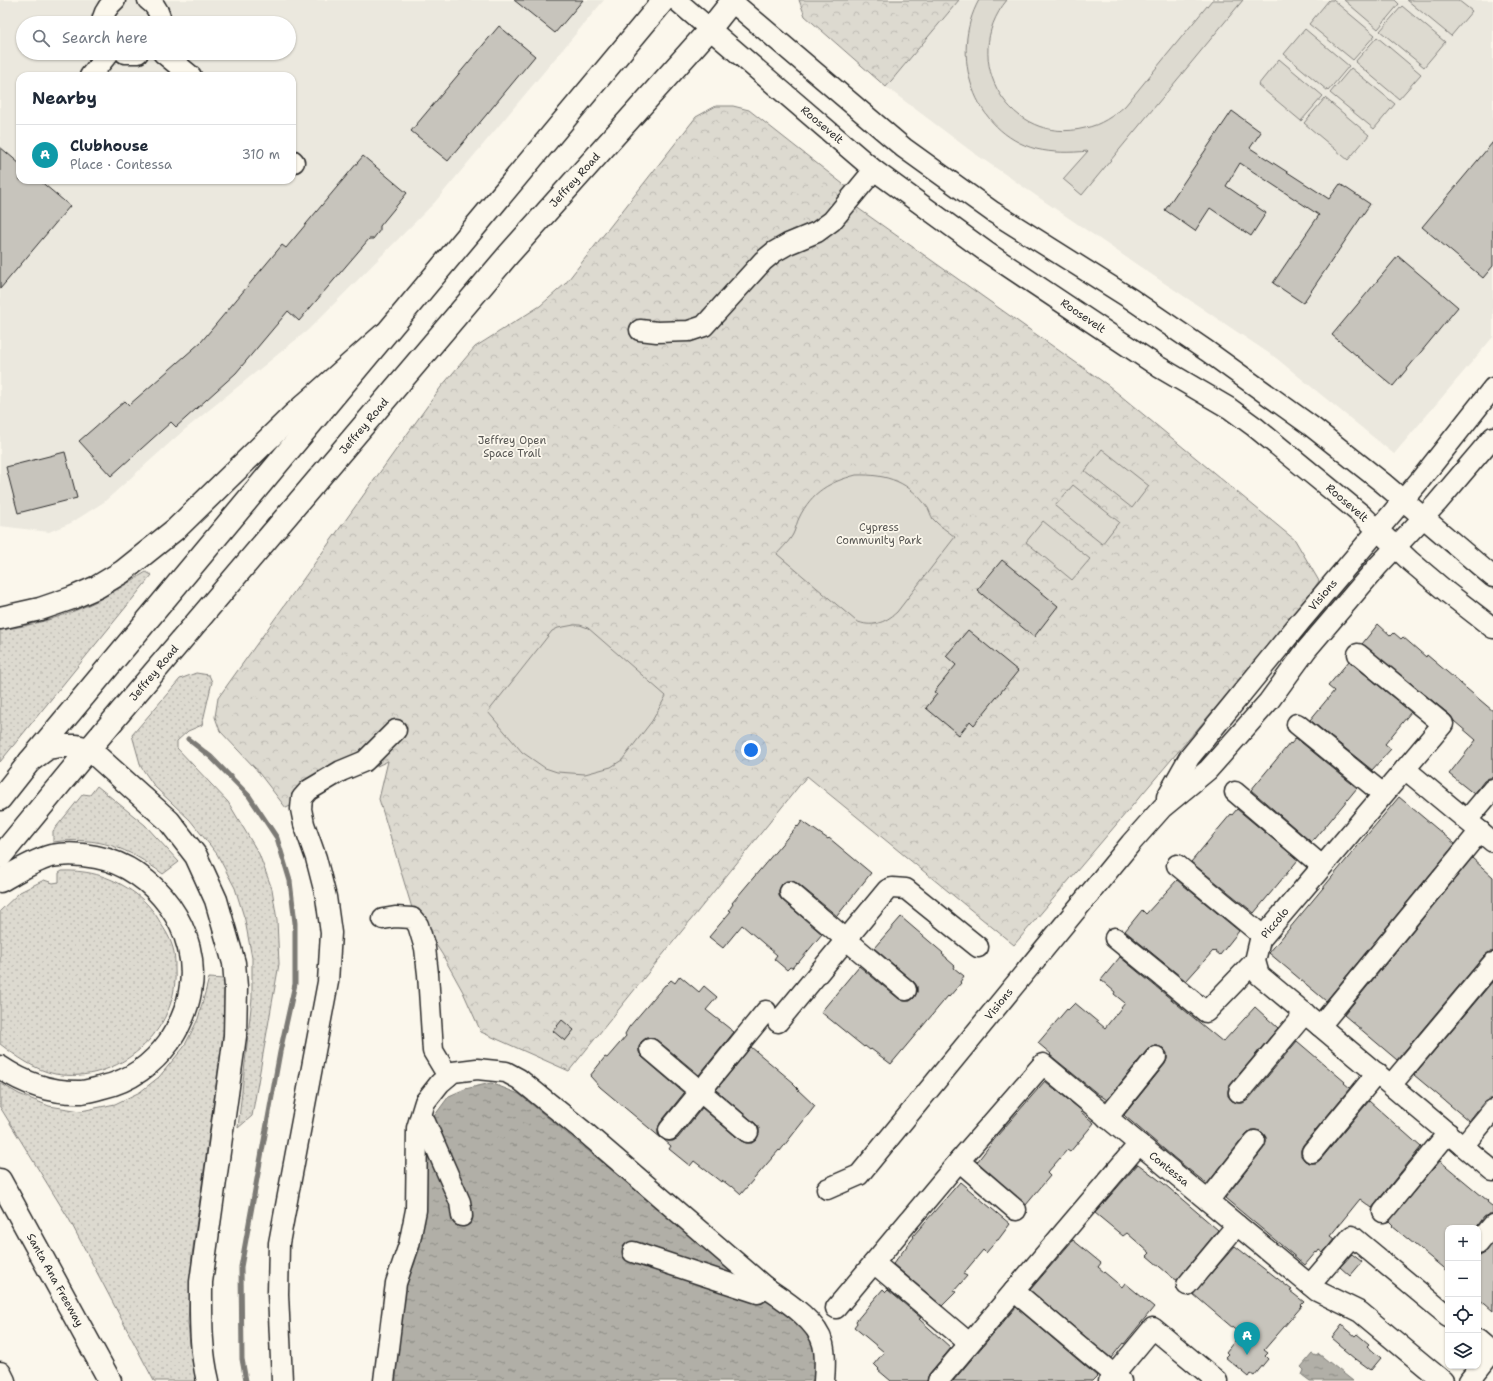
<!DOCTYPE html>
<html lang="en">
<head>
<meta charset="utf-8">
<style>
  body { margin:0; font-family:"Shantell Sans",sans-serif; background:#f2f2f3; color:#1f2937 }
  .controls { position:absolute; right:12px; bottom:12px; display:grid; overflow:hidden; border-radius:8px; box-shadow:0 1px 3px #0004 }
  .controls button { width:36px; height:36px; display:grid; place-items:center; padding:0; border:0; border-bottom:1px solid #e0e1e3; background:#fff; color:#1f2937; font:20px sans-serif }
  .you { position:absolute; left:751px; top:750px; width:14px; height:14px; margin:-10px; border:3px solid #fff; border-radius:50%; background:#1a73e8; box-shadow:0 0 0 6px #1a73e833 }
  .badge { display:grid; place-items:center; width:26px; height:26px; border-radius:50%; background:#1f6fb2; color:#fff; font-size:13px; font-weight:700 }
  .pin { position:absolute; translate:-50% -33px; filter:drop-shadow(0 1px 2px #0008) }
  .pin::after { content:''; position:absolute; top:21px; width:14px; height:12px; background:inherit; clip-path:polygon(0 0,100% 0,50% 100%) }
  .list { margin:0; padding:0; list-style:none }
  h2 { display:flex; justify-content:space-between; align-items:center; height:52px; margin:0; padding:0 16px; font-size:17px }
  h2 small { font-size:13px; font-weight:400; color:#747a83 }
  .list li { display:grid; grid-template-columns:26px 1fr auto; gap:12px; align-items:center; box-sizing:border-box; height:60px; padding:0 16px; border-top:1px solid #e0e1e3 }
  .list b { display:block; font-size:15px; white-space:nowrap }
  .list p { margin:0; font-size:13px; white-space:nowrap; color:#747a83 }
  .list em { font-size:13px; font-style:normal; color:#747a83 }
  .icon { flex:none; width:22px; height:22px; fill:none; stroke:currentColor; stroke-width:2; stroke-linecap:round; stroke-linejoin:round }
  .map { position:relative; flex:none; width:1493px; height:1381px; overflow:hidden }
  .search { position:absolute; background:#fff; box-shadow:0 1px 3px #0004; left:16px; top:16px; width:280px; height:44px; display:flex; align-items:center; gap:10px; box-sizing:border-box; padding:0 14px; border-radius:22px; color:#747a83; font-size:15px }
  .panel { position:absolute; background:#fff; box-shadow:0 1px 3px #0004; left:16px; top:72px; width:280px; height:112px; border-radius:12px }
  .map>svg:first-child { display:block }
  .built { fill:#ebe8de; fill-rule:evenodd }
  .grass { fill:url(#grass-dots); stroke:#84827e }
  .park { fill:url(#park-crowns); stroke:#84827e }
  .pitch { fill:#dddad0; stroke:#84827e }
  .water { fill:url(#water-ripples); stroke:#7b7a75 }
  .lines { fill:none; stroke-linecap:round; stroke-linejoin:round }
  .stream { stroke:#7b7a75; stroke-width:5 }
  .building { fill:#c7c4bc; stroke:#2b2b2b }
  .minor-casing { stroke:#2b2b2b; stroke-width:23 }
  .major-casing { stroke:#2b2b2b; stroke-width:25 }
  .highway-casing { stroke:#2b2b2b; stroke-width:25 }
  .minor { stroke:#fbf7ec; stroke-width:20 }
  .major { stroke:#fbf7ec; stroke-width:22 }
  .highway { stroke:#fbf7ec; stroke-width:22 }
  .labels { text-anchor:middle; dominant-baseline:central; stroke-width:3.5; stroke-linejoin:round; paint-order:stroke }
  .street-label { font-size:11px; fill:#2b2b2b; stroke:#fbf7ec }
  .park-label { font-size:11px; fill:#585754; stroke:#fbf7ec }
</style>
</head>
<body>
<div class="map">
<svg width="1493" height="1381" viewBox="0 0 1493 1381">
  <defs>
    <pattern id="grass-dots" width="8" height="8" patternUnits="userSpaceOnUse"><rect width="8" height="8" fill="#dddad0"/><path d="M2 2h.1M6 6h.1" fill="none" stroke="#bebbb3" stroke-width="1.8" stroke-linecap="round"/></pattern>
    <pattern id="park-crowns" width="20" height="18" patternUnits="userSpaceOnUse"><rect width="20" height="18" fill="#dddad0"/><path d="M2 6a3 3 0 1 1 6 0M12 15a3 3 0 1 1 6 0" fill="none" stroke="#bebbb3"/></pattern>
    <pattern id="water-ripples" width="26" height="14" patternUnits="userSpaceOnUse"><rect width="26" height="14" fill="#b1afa7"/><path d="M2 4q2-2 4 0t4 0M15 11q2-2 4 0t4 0" fill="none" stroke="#908f88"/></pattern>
  </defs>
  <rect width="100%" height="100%" fill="#fbf7ec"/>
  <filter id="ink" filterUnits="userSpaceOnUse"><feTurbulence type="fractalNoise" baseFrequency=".025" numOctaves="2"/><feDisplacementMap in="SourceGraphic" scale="8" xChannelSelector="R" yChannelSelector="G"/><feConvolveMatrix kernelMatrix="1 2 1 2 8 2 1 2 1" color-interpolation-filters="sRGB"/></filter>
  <g filter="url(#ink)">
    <g class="built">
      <path d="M0,0H604L435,202L308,330L183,431L104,502L71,523L49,532L0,526ZM23,23H289V53H23ZM20,76H292V180H20Z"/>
      <path d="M959,0H1493V337L1394,454L1276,358L1136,264L971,151L886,87Z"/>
    </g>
    <g class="grass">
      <path d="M146,572L152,575L0,762V630C30,626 59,618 86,606C107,597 126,584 146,572Z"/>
      <path d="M196,673L209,675L212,682L202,725L188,731L177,741V748L228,802L259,854L272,889L277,920L279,964L252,1116L238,1128L252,998V958L245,920L235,888L217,854L190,820L155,787L141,767L132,735L180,679Z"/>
      <path d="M97,786L145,825L179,862L163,874C127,847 98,836 53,842V831L83,794L90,795Z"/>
      <path d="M62,871C90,870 113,877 136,894C146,902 155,912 161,924C165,930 170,938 172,945C175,953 175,961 175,969C179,1032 117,1085 55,1074C35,1070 16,1056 0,1044V911L20,892L44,880L53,883L59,882V873Z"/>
      <path d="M209,978L224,979V1028L192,1255L188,1323L191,1355L196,1381H154L69,1219L0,1107V1083L19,1094L49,1106L81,1111L115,1104L140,1092L159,1077L184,1047L198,1019Z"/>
    </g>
    <g class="park">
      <path d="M799,0H959L886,87L805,16Z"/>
      <path d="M716,106H733L749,110L848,188L852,204L1109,386L1295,540L1319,581L1301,607L1014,945L807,776L569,1071L481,1032L463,992L442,954L412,908L379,799L388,761L286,808L255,768L220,731L215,717L218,698L441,387L475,347L540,306L565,284L696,117Z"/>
    </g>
    <g class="pitch">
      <path d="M979,0H1007C958,59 1010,147 1085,128C1101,125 1113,116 1125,106L1212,0H1243L1082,195L1063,179L1088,151C1070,153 1053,153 1036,149C973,132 949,54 979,0Z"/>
      <path d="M1329,0H1333L1375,35L1353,60L1309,24Z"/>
      <path d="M1344,0H1395L1399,4L1378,29Z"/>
      <path d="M1407,0H1458L1472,11L1451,36Z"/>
      <path d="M1402,6L1445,42L1424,67L1380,31Z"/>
      <path d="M1305,29L1349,66L1328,91L1284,54Z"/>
      <path d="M1377,37L1421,74L1399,99L1355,62Z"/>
      <path d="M1279,59L1323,96L1301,121L1258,85Z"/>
      <path d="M1351,68L1395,104L1374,129L1330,93Z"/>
      <path d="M1325,98L1369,135L1348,160L1304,123Z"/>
      <path d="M1102,449L1149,486L1132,508L1085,471Z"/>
      <path d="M856,475C888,474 909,482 928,508C930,512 931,516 933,519C939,526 948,531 955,537L897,612C885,623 871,628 856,621L777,554C782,548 791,540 794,532C796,527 797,522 799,518C812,491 830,482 856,475Z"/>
      <path d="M1073,485L1119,522L1102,544L1055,506Z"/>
      <path d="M1043,521L1090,559L1072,580L1026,542Z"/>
      <path d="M574,625H580L588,628L666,696L652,721L622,760L611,767L585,774L557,772L545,768L522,752L488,712L552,631L558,628Z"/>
    </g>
    <g class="water">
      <path d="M491,1083L519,1094L802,1326L813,1343L816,1364L813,1381H396L398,1331L404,1287L415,1263L422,1209L426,1135L435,1115L449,1096L465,1089Z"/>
      <path d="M1312,1354L1316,1356L1319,1354L1353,1381H1310L1302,1375L1304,1370L1301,1367Z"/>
    </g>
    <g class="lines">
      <path class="stream" d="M188,739L211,757L249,796L277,838L290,881L295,923V984L280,1052L241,1267L242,1359L246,1381"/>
    </g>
    <g class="building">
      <path d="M514,0H583L555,33Z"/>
      <path d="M499,26L535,56L448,161L411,131Z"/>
      <path d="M1232,111L1261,132L1250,148L1329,199L1340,184L1370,204L1303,303L1273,283L1319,215L1240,163L1226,186L1266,213L1251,236L1210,208L1195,231L1165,210Z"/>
      <path d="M1493,142V266L1483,278L1422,227Z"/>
      <path d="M0,147L20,164V180H39L70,206L0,289Z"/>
      <path d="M363,156L407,193L380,226V230L373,239H369L299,321L288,311L236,373L176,427L171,422L111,476L79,441L125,401L129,405L201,342L282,245L286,248Z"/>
      <path d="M1398,256L1458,307L1393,386L1332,335Z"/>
      <path d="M65,452L77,498L18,513L6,467Z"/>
      <path d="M1002,560L1058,606L1034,637L977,590Z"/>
      <path d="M1378,624L1391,636L1394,633L1401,639L1403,637L1426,657L1427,655L1493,711V778H1489L1484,781L1474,794L1449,774L1476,740L1454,721L1450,715L1362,644Z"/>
      <path d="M968,630L1018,671L974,725L970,721L959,735L926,708L937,694L934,692L956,665L946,656Z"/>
      <path d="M1349,661L1411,712L1385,744L1391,749L1372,770L1310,720L1334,691L1328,686Z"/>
      <path d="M1296,738L1357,788L1315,839L1314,838L1311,842L1251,790L1290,743L1291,744Z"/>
      <path d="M1399,797L1455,844L1326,1001L1269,953L1352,853Z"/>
      <path d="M1237,809L1298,860L1254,913L1191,862L1215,833L1231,814L1232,815Z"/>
      <path d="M802,821L828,839L829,838L871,873L837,916L797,883L792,881H786L782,884L779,890V896L782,900L822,934L798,963L797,962L792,968L790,967L787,970L774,959L777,955L742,925L723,948L709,937L731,911L729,910L733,904L732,903L797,826L798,827Z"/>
      <path d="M1472,858L1493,877V952H1489L1484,956L1397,1060L1344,1015Z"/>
      <path d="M1177,880L1239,931L1220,955L1215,951L1214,952L1213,951L1186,981L1125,931L1142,910L1146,914Z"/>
      <path d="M901,917L943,953L942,954L947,958V959L955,966L954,968L964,976L960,982L961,983L949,997L948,996L891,1064L871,1049L870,1050L865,1046L864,1047L821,1012L859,966L899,999L904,1001H910L914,998L917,992V986L914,982L874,948Z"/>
      <path d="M1120,957L1223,1042L1255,1007L1278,1028L1230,1085L1228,1090V1096L1232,1101L1237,1103H1243L1248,1100L1297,1041L1345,1082L1344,1083L1350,1088L1303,1145L1301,1150V1156L1305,1161L1310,1163H1316L1321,1159L1369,1101L1421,1147L1372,1208L1360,1199L1330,1236L1334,1239L1323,1253L1319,1250L1317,1253L1316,1252L1305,1265L1225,1198L1264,1148L1266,1142V1137L1262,1132L1256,1130H1251L1246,1134L1207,1184L1178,1161L1126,1117L1124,1115L1165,1064L1167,1059V1053L1163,1048L1157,1046H1151L1147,1050L1107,1100L1100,1095H1099L1050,1055L1051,1054L1038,1043L1067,1009L1068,1010L1075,1003L1105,1028L1125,1003L1114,994L1115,992L1101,980Z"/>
      <path d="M680,976L699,992L704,986L717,997L706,1010L734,1032L699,1075L657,1040L652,1038H646L641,1042L639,1047V1052L642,1057L684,1093L660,1123L658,1129V1134L661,1138L600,1087L590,1076L605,1057L607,1058L626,1036L625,1034L629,1027L665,985H666L671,980L675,983Z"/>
      <path d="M1493,981V1099H1489L1484,1102L1469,1121L1414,1075Z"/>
      <path d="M562,1020L574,1030L565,1041L553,1031Z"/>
      <path d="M751,1047L794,1083L793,1084L798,1089H797L815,1106L780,1151L779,1150L741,1194L732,1186L731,1187L722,1180L721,1182L716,1178L694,1161L690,1166L669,1149L671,1146L663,1139L668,1141H673L678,1138L702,1108L741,1141L746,1143H752L756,1140L759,1134V1128L756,1124L716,1090Z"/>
      <path d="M1045,1081L1082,1111L1081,1112L1094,1123L1070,1152L1067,1150L1047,1173L1050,1176L1026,1205L977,1162L997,1136Z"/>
      <path d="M1440,1161L1488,1201L1487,1202L1493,1207V1214H1489L1484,1217L1476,1228H1448V1272L1392,1226L1393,1225L1389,1221Z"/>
      <path d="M1138,1164L1163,1183L1218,1230L1177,1280L1173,1278L1147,1256L1150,1253L1127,1233L1123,1236L1095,1213Z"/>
      <path d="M960,1182L1010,1224L998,1240H997L986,1253L983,1250L963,1274L967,1276L954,1291L956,1292L942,1306L893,1264L914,1237L913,1236Z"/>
      <path d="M1073,1240L1101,1263L1098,1267L1122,1287L1125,1283L1154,1307L1124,1344L1123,1343L1111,1358L1030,1290Z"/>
      <path d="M1493,1243V1311L1478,1298V1256L1487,1251Z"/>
      <path d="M1235,1246L1268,1272V1271L1292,1290L1290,1291L1304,1302L1301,1305L1302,1306L1264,1350L1268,1353L1265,1356L1268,1359L1254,1376L1251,1374L1249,1377L1225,1357L1228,1354L1226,1352L1240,1334L1193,1294Z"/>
      <path d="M1352,1254L1362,1262L1350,1276L1340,1267Z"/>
      <path d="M883,1289L886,1292L888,1290L921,1318L919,1319L951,1348L929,1374L927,1381H891L878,1370L879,1369L874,1364L884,1352L854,1327L857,1323L856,1321Z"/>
      <path d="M1016,1307L1097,1376L1092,1381H953Z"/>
      <path d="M1342,1325L1355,1336L1357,1334L1369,1344L1367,1346L1381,1358L1371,1370L1356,1359L1355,1360L1343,1350L1345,1349L1332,1338Z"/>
    </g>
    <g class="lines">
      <defs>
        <g id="minor">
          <path d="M148,0C156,5 160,14 161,23"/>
          <path d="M676,0L874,170L988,253L1159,367L1229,408L1255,427L1362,515L1410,561L1448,593L1493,628"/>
          <path d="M730,0L904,148L993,212L1131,299L1207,351L1311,426L1383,483L1493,577"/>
          <path d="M102,23C103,13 108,6 115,0"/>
          <path d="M125,53H138"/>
          <path d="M163,53L191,76"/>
          <path d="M90,76L109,53"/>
          <path d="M292,160L294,162"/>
          <path d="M640,330L657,332L689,331L704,326L763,261L774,252L788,244L817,232L832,221L874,170"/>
          <path d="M1358,654L1443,724L1405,769"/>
          <path d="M1297,724L1383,794"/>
          <path d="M1235,792L1322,866"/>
          <path d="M1167,797L1189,758L1300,622L1421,479L1493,388"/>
          <path d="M1467,820L1493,789"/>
          <path d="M1493,842L1405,769L1260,940L1255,961L1259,975L1493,1171"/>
          <path d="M1177,865L1263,936"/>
          <path d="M790,892L906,990"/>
          <path d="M383,919L395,917L412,918L418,925L425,948L428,974L433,1051L448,1076"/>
          <path d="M1115,938L1206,1012L1255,961"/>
          <path d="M778,1022L887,890L892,888L906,889L978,947"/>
          <path d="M1320,1026L1480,831"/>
          <path d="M650,1049L748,1132"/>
          <path d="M1391,1085L1493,963"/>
          <path d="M1239,1092L1305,1013"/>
          <path d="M1107,1118L1156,1057"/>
          <path d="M420,1119L425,1122L460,1202L462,1216"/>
          <path d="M669,1130L766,1011"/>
          <path d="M1463,1146L1493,1110"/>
          <path d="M1312,1152L1377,1073"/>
          <path d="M959,1161L1016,1210"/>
          <path d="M827,1189L859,1175L1131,843L1162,808L1208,770L1269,701L1307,649L1377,567L1437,503L1493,437"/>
          <path d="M1208,1201L1255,1141"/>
          <path d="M1383,1212L1448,1133"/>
          <path d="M1478,1243L1493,1225"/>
          <path d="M633,1252L758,1293L765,1287"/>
          <path d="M874,1263L969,1343"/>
          <path d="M1187,1285L1237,1225"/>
          <path d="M1310,1285L1352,1236L1448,1316"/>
          <path d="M836,1308L959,1161L1043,1064L1139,1144"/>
          <path d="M1478,1340L1493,1353"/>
          <path d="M282,1381L278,1294L279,1243L328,982L331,933L326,897L316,858L304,824L301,809L302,798L309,790L341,771L365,761L396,730"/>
          <path d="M384,1381L396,1283L409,1245L416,1210L417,1128L425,1102L440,1083L453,1072L477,1069L506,1072L519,1079L587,1134L765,1287C784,1300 817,1320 823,1344C826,1356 825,1369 824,1381"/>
          <path d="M938,1381L1014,1291"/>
          <path d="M1109,1381L1153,1328L1217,1381"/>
          <path d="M1121,1381L1014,1291L1139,1144L1317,1291L1360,1312L1443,1381"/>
          <path d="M1469,1381L1492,1352"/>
        </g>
        <g id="major">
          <path d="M0,799L30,761L664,0"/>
          <path d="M0,857L89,749L509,254L710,29L733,0"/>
        </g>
        <g id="highway">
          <path d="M0,618L40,609L72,598L97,587L122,572L177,528L294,414L383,335"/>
          <path d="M30,761L48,748L61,746H76L89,749L169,821L196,856L216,900L234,963L236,987L235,1036L201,1282C201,1315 200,1349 208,1381"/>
          <path d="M0,881C16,872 33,861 51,856C66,853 82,854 96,857C155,868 202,932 190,992C187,1010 179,1027 169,1042C153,1064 130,1081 103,1087C96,1089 89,1091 82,1092C52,1093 25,1084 0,1067"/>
          <path d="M0,1180L110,1381"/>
          <path d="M0,1373L4,1381"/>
        </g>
      </defs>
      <use href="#minor" class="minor-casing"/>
      <use href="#major" class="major-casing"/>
      <use href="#highway" class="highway-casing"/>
      <use href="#minor" class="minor"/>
      <use href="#major" class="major"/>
      <use href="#highway" class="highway"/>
    </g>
  </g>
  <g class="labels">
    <g class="street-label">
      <text transform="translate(822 125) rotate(40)">Roosevelt</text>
      <text transform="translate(575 180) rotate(-48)">Jeffrey Road</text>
      <text transform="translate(1083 316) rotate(34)">Roosevelt</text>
      <text transform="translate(364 426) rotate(-50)">Jeffrey Road</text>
      <text transform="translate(1347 503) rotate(41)">Roosevelt</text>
      <text transform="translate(1323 595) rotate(-50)">Visions</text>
      <text transform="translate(154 673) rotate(-50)">Jeffrey Road</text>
      <text transform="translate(1275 923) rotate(-50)">Piccolo</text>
      <text transform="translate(999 1004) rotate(-51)">Visions</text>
      <text transform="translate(1169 1169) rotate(39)">Contessa</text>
      <text transform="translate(55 1280) rotate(61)">Santa Ana Freeway</text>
    </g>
    <g class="park-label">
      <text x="512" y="440">Jeffrey Open<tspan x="512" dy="13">Space Trail</tspan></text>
      <text x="879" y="527">Cypress<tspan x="879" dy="13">Community Park</tspan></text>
    </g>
  </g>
</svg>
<div class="controls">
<button>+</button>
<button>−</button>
<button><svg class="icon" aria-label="locate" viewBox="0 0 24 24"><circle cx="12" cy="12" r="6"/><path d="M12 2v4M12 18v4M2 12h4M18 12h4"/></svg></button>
<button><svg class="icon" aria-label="layers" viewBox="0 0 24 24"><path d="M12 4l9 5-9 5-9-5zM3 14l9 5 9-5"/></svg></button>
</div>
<div class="you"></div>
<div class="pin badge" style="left:1247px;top:1355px;background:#0f9aa8">A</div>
<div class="search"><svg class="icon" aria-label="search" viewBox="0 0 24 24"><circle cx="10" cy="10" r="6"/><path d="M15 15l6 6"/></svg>Search here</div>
<section class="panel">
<h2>Nearby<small></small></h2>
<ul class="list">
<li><span class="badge" style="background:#0f9aa8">A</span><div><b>Clubhouse</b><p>Place · Contessa</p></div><em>310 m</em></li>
</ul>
</section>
</div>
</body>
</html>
